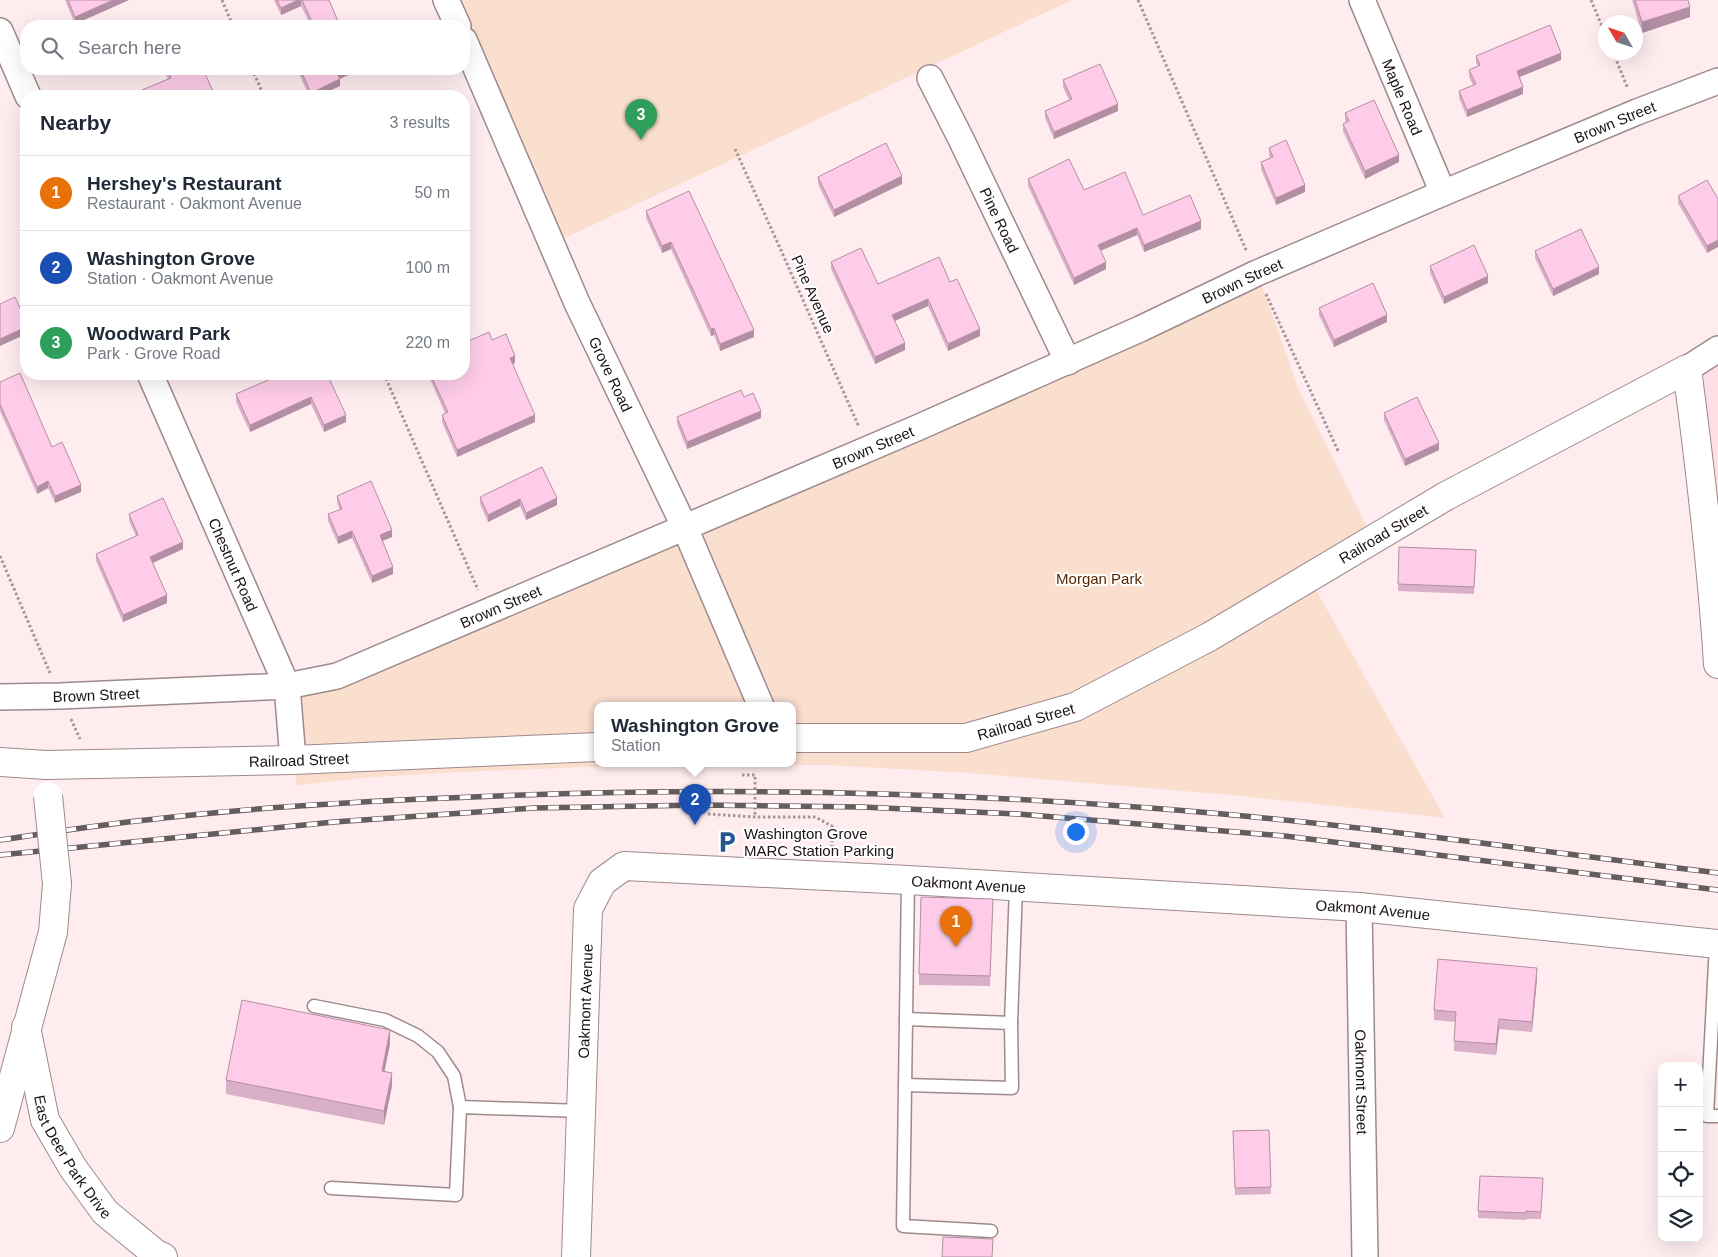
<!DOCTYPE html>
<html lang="en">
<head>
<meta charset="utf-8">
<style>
  body { margin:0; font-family:Arial,sans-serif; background:#f2f2f3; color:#1f2937 }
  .controls { position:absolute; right:15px; bottom:15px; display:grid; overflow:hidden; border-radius:10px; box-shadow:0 5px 20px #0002 }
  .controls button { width:45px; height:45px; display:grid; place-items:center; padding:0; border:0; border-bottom:1px solid #e0e1e3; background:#fff; color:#1f2937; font:25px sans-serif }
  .compass { position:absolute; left:1598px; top:15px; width:45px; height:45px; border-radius:50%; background:#fff; box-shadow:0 5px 20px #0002; rotate:309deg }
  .you { position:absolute; left:1075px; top:831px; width:18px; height:18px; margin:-12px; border:4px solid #fff; border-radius:50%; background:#1a73e8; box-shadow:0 0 0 8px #1a73e833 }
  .badge { display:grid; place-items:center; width:32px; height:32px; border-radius:50%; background:#b45309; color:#fff; font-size:16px; font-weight:700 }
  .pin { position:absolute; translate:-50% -41px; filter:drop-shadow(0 1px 2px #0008) }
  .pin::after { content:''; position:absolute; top:26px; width:18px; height:15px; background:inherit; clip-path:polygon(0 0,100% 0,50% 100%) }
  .popup { position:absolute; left:594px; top:702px; width:202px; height:65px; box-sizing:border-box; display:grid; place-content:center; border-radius:10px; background:#fff; filter:drop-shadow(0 1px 4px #0005); font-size:16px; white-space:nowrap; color:#747a83 }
  .popup b { font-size:19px; color:#1f2937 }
  .popup::after { content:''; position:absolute; left:50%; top:100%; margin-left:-10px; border:10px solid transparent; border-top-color:#fff }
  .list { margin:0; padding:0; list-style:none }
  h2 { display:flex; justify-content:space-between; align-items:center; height:65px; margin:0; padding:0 20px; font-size:21px }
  h2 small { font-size:16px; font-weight:400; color:#747a83 }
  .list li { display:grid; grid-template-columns:32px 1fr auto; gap:15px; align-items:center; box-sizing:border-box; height:75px; padding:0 20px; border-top:1px solid #e0e1e3 }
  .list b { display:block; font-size:19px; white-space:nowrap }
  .list p { margin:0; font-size:16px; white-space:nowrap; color:#747a83 }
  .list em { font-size:16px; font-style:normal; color:#747a83 }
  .icon { flex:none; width:28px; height:28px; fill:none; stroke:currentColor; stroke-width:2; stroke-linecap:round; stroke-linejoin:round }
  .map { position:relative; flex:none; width:1718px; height:1257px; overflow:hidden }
  .search { position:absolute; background:#fff; box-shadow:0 5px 20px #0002; left:20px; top:20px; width:450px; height:55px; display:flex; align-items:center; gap:12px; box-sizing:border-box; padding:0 18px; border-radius:20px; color:#747a83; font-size:19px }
  .panel { position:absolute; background:#fff; box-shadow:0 5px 20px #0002; left:20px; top:90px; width:450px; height:290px; border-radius:20px }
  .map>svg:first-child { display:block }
  .built { fill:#fedfe5 }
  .green { fill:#fadece; fill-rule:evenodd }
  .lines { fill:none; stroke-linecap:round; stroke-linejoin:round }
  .service-casing { stroke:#9d8a8d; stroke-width:15 }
  .minor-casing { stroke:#9d8a8d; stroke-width:28 }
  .tertiary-casing { stroke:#9d8a8d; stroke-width:30 }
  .path { stroke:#a49699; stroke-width:3; stroke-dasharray:2.5 2.5; stroke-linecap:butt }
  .service { stroke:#fff; stroke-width:12 }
  .minor { stroke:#fff; stroke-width:25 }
  .tertiary { stroke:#fff; stroke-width:28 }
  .rail-casing { stroke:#665b5d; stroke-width:5.5 }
  .rail { stroke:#fff; stroke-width:4; stroke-dasharray:11; stroke-linecap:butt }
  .tertiary-bridge-casing { stroke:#9d8a8d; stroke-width:30; stroke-linecap:butt }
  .tertiary-bridge { stroke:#fff; stroke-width:28 }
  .wall { fill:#daafc8 }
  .shaded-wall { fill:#b28fa3 }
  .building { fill:#fecce9; stroke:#b28fa3 }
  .labels { text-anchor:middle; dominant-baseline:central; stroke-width:4; stroke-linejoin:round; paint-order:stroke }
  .street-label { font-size:15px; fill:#1a1214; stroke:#fff }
  .park-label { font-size:15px; fill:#5a2600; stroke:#fff }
  .poi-label { font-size:15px; fill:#1a1214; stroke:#fff; text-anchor:start }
</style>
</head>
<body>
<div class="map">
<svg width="1718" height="1257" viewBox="0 0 1718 1257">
  <rect width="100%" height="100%" fill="#feecef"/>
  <path class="built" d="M1718,350V603L1687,369Z"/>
  <g class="green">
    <path d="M449,0H1072L552,244Z"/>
    <path d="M1261,283L1299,390L1368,529L1304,569L1445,818L1243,796L970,773L827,765L618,766L457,772L374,777L296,785L297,697ZM598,706H792V764H598Z"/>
  </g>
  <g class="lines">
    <defs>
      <g id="service">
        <path d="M908,880L903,1226L991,1231"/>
        <path d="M1716,944L1707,1116H1718"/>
        <path d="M314,1006L385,1020L418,1036L438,1052L454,1076L460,1107"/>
        <path d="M1011,1023L1016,887"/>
        <path d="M905,1085L1012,1088L1011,1023L906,1019"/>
        <path d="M331,1188L456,1195L460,1107L582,1111"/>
      </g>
      <g id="minor">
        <path d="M446,0L458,26"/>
        <path id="s1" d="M1362,0L1443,193"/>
        <path d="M0,31L28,96"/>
        <path id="s2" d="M464,40L577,303L685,528L761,706"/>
        <path id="s3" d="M930,78L961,139L1068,362"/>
        <path d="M1687,369L1718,349"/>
        <path id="s4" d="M150,374L287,686L293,760"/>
        <path id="s5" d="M0,697L60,696L287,686L337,676L917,428L1140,329L1257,273L1443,193L1637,112L1718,81"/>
        <path id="s6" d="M1359,907L1365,1257"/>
      </g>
      <g id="tertiary">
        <path id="s7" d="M792,738H966L1075,707L1209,637L1446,496L1687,369C1700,467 1712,566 1718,664"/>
        <path id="s8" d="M0,762L46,765L293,760L598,747"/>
        <path id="s9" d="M26,1027L45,1120L73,1168L105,1212L156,1254L163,1257"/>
        <path d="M0,1128L53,932L57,884"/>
        <path id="s10" d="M576,1257L588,909L602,882L624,866L908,880L1359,907L1718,944"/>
      </g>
    </defs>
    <use href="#service" class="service-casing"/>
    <use href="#minor" class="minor-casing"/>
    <use href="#tertiary" class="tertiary-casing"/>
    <g class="path">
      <path d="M222,0L233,26"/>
      <path d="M1138,0L1247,252"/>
      <path d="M1591,0L1606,36"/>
      <path d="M1613,52L1628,89"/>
      <path d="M252,69L264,96"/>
      <path d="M735,149L780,248L859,427"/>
      <path d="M1266,294L1339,453"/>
      <path d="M384,374L478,590"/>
      <path d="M0,556L50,673"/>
      <path d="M71,719L80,739"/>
      <path d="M742,775H755V817"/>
      <path d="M708,814L755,817H815L832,826V851"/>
    </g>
    <use href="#service" class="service"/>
    <use href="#minor" class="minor"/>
    <use href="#tertiary" class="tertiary"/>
    <defs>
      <g id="rail">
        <path d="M0,840C49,833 97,825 146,820C246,808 347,802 448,798C682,787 917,790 1150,808C1340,822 1529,850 1718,873"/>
        <path d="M0,855L334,822L534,808L701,805L861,807L1018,814L1285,836L1718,890"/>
      </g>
    </defs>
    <use href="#rail" class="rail-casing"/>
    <use href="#rail" class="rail"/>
    <defs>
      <path id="tertiary-bridge" d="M48,796L57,884"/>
    </defs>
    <use href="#tertiary-bridge" class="tertiary-bridge-casing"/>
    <use href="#tertiary-bridge" class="tertiary-bridge"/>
  </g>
  <g class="wall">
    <path d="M65,0H129L75,24Z"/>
    <path d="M274,0H329L340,26H311L301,6L281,15Z"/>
    <path d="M1632,0H1688L1690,17L1642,33Z"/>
    <path d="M1476,56L1561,60L1520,77L1523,94L1467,117L1459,98V91L1473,85L1469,77V70L1478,66L1476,63Z"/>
    <path d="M166,69H191L193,73L215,96H142V90L168,79L166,74Z"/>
    <path d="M297,69H357V71L340,79V86L318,96H309Z"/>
    <path d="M1063,80L1118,111L1054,139L1045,118V111L1069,100L1063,87Z"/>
    <path d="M1345,113L1399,162L1365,179L1343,131V124L1346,123L1345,120Z"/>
    <path d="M1269,148L1305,192L1276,205L1261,169V162L1270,158L1269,155Z"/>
    <path d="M818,177L902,184L834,217L818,184Z"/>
    <path d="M1028,179L1084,190L1143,215L1201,229L1144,252L1137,235L1100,250L1106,269L1074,285L1028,186Z"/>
    <path d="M1707,180V253L1678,203V196Z"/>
    <path d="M646,211L754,337L720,351L714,335L711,336L671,249L662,253L646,218Z"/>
    <path d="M1535,251L1599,274L1553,296L1535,258Z"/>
    <path d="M831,262L878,284L950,282L980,336L948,351L928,306L895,321L905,350L875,364L831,269Z"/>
    <path d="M1430,266L1488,283L1444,304L1430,273Z"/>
    <path d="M1319,308L1387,322L1334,347L1319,315Z"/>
    <path d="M492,340L515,363L512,364L535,422L457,457L442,422V415L445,413L430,379V374H464Z"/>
    <path d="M282,374L346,422L324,432L311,404L250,432L236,402V394Z"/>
    <path d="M0,382L52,447L81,492L55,503L48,488L37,494L0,411Z"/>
    <path d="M744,397L761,418L687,449L677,424V417Z"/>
    <path d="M1384,413L1439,450L1405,466L1384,420Z"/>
    <path d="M337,496L392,537L382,541L393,574L372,583L352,538L338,544L328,521V514L340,510L337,503Z"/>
    <path d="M480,497L557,498V505L526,520L520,506L488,522L480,504Z"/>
    <path d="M129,514L183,549L153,563L167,603L123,622L96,561V554L136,536L129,521Z"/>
    <path d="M1399,547L1476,550L1474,594L1398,591Z"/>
    <path d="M993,899L990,986L919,985V974Z"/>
    <path d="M1537,978L1532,1032L1499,1029L1496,1055L1454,1051L1455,1022L1434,1020V1010Z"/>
    <path d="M390,1044L384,1071L392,1086L384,1125L226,1094V1080Z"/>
    <path d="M1269,1130L1271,1194L1235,1195L1233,1131Z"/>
    <path d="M1543,1178L1541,1219H1526V1220L1478,1218V1211Z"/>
  </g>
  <g class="shaded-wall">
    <path d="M113,0H129L75,24V17Z"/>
    <path d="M298,0H301V6L281,15V8Z"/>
    <path d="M1690,7V17L1642,33V22Z"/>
    <path d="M1561,53V60L1517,78V71Z"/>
    <path d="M346,69H357V71L337,80V73Z"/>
    <path d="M340,79V86L318,96H311V93Z"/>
    <path d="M1523,87V94L1467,117V110Z"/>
    <path d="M1118,104V111L1054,139V132Z"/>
    <path d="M1399,155V162L1365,179V171Z"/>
    <path d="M902,176V184L834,217V210Z"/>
    <path d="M1305,185V192L1276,205V198Z"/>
    <path d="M1201,221V229L1144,252V245Z"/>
    <path d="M1137,228V235L1098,252V245Z"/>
    <path d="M1718,240V247L1707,253V246Z"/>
    <path d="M671,242V249L662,253V246Z"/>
    <path d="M1106,262V269L1074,285V278Z"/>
    <path d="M1599,267V274L1553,296V289Z"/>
    <path d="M468,271V278L464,280V273Z"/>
    <path d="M1488,276V283L1444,304V297Z"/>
    <path d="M928,299V306L892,322V315Z"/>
    <path d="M1387,315V322L1334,347V340Z"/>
    <path d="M26,327V334L0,346V339Z"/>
    <path d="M714,328V335L711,336V329Z"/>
    <path d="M980,329V336L948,351V344Z"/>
    <path d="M754,330V337L720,351V344Z"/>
    <path d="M905,343V350L875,364V357Z"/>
    <path d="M515,356V363L510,365V358Z"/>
    <path d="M311,397V404L250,432V425Z"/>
    <path d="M761,411V418L687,449V442Z"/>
    <path d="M346,415V422L324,432V425Z"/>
    <path d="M535,415V422L457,457V450Z"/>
    <path d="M1439,443V450L1405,466V459Z"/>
    <path d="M48,481V488L37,494V487Z"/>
    <path d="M81,485V492L55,503V496Z"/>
    <path d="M557,498V505L526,520V513Z"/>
    <path d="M520,499V506L488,522V515Z"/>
    <path d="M392,530V537L380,542V535Z"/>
    <path d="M352,531V538L338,544V537Z"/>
    <path d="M183,542V549L150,564V557Z"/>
    <path d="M393,567V574L372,583V576Z"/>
    <path d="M167,595V603L123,622V615Z"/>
    <path d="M1537,968V978L1532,1032V1022Z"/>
    <path d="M1499,1019V1029L1496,1055V1044Z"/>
    <path d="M390,1030V1044L382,1084V1071Z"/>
    <path d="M392,1073V1086L384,1125V1111Z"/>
  </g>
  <g class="building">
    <path d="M68,0H113L75,17Z"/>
    <path d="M277,0H298L281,8Z"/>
    <path d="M302,0H329L340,26H314Z"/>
    <path d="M1635,0H1688L1690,7L1642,22Z"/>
    <path d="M1550,25L1561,53L1517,71L1523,87L1467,110L1459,91L1476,84L1469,70L1480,65L1476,56Z"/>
    <path d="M1100,64L1118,104L1054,132L1045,111L1072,99L1063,80Z"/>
    <path d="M167,69H191L193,73L203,69L215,96H144L142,90L171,78Z"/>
    <path d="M300,69H346L337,73L340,79L311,93Z"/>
    <path d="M1374,100L1399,155L1365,171L1343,124L1349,121L1345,113Z"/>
    <path d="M1286,140L1305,185L1276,198L1261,162L1273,157L1269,148Z"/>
    <path d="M886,143L902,176L834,210L818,177Z"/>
    <path d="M1069,159L1084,190L1125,172L1143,215L1190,195L1201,221L1144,245L1137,228L1098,245L1106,262L1074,278L1028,179Z"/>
    <path d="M1707,180L1718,199V240L1707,246L1678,196Z"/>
    <path d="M689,191L754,330L720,344L714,328L711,329L671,242L662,246L646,211Z"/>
    <path d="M1581,229L1599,267L1553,289L1535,251Z"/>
    <path d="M1474,245L1488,276L1444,297L1430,266Z"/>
    <path d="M861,248L878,284L939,257L950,282L957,279L980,329L948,344L928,299L892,315L905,343L875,357L831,262Z"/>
    <path d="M464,261L468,271L464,273Z"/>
    <path d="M1373,283L1387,315L1334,340L1319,308Z"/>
    <path d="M15,297L26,321V327L0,339V304Z"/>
    <path d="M489,332L492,340L506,334L515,356L510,358L535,415L457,450L442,415L448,412L430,374H464V343Z"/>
    <path d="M20,373L52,447L62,442L81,485L55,496L48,481L37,487L0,404V382Z"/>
    <path d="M282,374H327L346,415L324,425L311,397L250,425L236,394Z"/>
    <path d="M741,390L744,397L753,393L761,411L687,442L677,417Z"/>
    <path d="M1417,397L1439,443L1405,459L1384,413Z"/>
    <path d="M542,467L557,498L526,513L520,499L488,515L480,497Z"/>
    <path d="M371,481L392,530L380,535L393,567L372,576L352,531L338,537L328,514L342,509L337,496Z"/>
    <path d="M163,498L183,542L150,557L167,595L123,615L96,554L138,535L129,514Z"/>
    <path d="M1399,547L1476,550L1474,587L1398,584Z"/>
    <path d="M921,897L993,899L990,976L919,974Z"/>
    <path d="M1438,959L1537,968L1532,1022L1499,1019L1496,1044L1454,1041L1456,1012L1434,1010Z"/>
    <path d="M242,1000L390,1030L382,1071L392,1073L384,1111L226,1080Z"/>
    <path d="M1269,1130L1271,1187L1235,1188L1233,1131Z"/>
    <path d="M1480,1176L1543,1178L1541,1212L1526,1211V1213L1478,1211Z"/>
    <path d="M943,1237L993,1239L992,1257H942Z"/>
  </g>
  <defs>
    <symbol id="parking-bare" viewBox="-9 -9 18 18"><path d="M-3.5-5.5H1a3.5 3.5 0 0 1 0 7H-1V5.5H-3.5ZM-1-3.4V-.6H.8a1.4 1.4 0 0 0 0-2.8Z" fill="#245890" stroke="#fff" stroke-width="2.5" paint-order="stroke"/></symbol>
  </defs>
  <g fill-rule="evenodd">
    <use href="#parking-bare" x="711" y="826" width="32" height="32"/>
  </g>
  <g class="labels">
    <g class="street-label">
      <text stroke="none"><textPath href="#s1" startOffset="105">Maple Road</textPath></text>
      <text stroke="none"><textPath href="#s5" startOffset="1731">Brown Street</textPath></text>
      <text stroke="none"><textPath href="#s3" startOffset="158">Pine Road</textPath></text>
      <text stroke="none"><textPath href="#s5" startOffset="1326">Brown Street</textPath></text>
      <text transform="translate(813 294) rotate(66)">Pine Avenue</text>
      <text stroke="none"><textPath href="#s2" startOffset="365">Grove Road</textPath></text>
      <text stroke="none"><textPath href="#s5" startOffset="921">Brown Street</textPath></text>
      <text stroke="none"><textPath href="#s7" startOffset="641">Railroad Street</textPath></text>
      <text stroke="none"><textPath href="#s4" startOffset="208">Chestnut Road</textPath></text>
      <text stroke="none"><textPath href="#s5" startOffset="516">Brown Street</textPath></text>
      <text stroke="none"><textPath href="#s5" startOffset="96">Brown Street</textPath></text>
      <text stroke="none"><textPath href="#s7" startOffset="236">Railroad Street</textPath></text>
      <text stroke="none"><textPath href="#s8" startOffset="299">Railroad Street</textPath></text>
      <text stroke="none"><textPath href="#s10" startOffset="751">Oakmont Avenue</textPath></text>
      <text stroke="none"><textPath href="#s10" startOffset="1156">Oakmont Avenue</textPath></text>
      <text stroke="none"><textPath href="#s10" startOffset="256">Oakmont Avenue</textPath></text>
      <text stroke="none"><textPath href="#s6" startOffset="175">Oakmont Street</textPath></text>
      <text stroke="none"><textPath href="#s9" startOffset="140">East Deer Park Drive</textPath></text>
    </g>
    <g class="park-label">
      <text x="1099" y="578">Morgan Park</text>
    </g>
    <g class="poi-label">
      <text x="744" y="833">Washington Grove<tspan x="744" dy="17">MARC Station Parking</tspan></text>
    </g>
  </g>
</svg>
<div class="controls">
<button>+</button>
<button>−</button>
<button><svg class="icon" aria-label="locate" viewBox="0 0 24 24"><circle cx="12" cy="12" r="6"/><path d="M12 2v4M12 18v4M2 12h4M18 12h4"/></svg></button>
<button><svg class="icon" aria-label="layers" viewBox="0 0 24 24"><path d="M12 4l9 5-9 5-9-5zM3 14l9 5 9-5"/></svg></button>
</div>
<svg class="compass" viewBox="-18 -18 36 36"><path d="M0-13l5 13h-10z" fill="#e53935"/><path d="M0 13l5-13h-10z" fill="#747a83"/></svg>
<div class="you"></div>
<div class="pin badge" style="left:956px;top:947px;background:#e8710a">1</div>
<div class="pin badge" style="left:695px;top:825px;background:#1a4fb4">2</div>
<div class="popup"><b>Washington Grove</b>Station</div>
<div class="pin badge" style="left:641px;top:140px;background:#2e9e5b">3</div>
<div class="search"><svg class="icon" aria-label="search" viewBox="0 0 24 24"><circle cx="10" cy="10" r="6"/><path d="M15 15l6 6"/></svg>Search here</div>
<section class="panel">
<h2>Nearby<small>3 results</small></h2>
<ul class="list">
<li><span class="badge" style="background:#e8710a">1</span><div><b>Hershey's Restaurant</b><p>Restaurant · Oakmont Avenue</p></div><em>50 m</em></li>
<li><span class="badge" style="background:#1a4fb4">2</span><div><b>Washington Grove</b><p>Station · Oakmont Avenue</p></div><em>100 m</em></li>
<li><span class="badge" style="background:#2e9e5b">3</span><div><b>Woodward Park</b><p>Park · Grove Road</p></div><em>220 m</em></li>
</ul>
</section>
</div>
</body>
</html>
